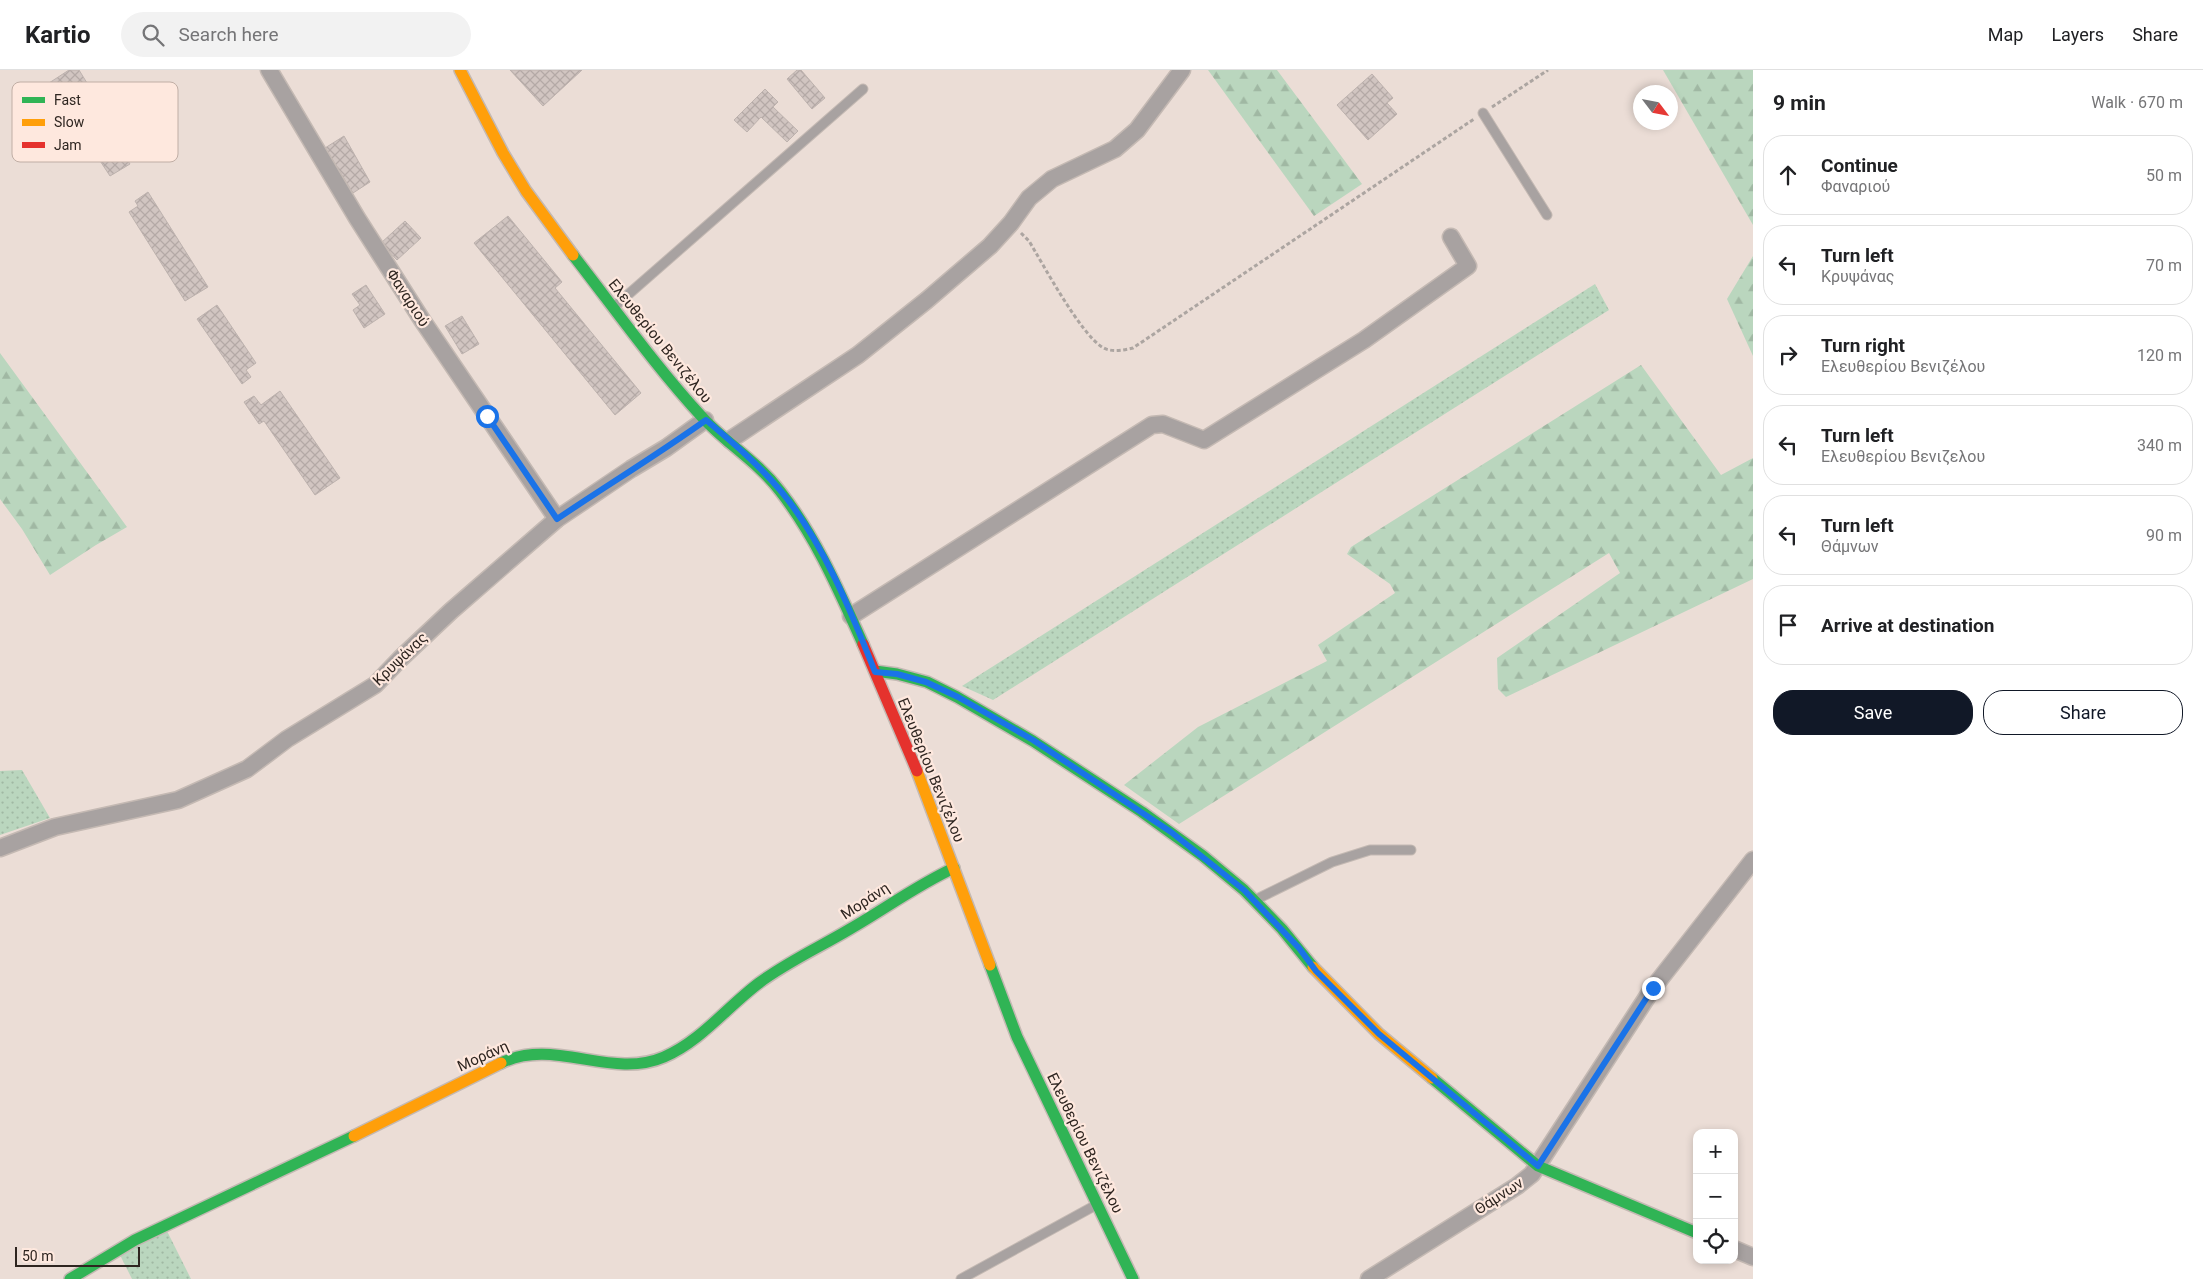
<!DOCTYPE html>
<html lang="en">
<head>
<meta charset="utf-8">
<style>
  body { margin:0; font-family:Roboto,sans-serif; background:#f2f2f2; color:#202124 }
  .controls { position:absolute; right:15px; bottom:15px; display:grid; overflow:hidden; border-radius:10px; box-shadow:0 2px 8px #0003 }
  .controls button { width:45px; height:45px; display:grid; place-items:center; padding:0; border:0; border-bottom:1px solid #e0e0e0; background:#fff; color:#202124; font:25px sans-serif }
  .compass { position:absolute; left:1633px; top:15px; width:45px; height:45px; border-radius:50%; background:#fff; box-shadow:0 2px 8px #0003; rotate:122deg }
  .scale { position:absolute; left:15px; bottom:12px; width:125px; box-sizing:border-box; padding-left:5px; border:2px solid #2e2520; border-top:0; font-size:14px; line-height:18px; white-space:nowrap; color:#2e2520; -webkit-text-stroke:4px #fee8de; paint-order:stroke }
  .stop { position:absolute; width:15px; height:15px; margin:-11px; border:4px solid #1a73e8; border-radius:50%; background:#fff }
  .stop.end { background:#1a73e8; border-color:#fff; box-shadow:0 1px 5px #0008 }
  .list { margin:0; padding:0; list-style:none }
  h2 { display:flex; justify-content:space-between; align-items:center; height:65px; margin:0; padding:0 20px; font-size:21px }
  h2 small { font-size:16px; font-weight:400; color:#757577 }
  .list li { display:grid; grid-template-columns:32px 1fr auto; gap:15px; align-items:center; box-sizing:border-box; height:80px; margin:0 10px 10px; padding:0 10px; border:1px solid #e0e0e0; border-radius:20px }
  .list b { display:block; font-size:19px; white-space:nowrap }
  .list p { margin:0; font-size:16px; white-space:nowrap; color:#757577 }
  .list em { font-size:16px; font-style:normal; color:#757577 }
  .actions { display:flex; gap:10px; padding:15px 20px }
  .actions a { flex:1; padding:11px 0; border:1px solid #111827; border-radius:20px; text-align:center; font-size:18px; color:#111827 }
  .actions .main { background:#111827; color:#fff }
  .icon { flex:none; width:28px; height:28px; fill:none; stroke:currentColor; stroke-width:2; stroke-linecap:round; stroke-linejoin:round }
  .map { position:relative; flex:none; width:1753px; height:1209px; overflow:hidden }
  header { display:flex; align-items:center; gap:30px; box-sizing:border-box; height:70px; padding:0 25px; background:#fff; border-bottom:1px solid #e0e0e0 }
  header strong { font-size:24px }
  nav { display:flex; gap:28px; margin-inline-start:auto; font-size:18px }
  .search { width:350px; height:45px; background:#f2f2f2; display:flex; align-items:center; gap:12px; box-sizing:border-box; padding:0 18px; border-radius:28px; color:#757577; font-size:19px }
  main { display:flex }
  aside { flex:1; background:#fff }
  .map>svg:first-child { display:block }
  .grass { fill:url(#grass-dots) }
  .forest { fill:url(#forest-firs) }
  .building { fill:url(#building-cross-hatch); stroke:#bdb2ae }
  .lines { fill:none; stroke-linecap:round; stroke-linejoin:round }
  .lane-casing { stroke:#c4b9b3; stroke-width:11 }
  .street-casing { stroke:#c4b9b3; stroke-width:19 }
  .fast-casing { stroke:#c4b9b3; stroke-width:14 }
  .slow-casing { stroke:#c4b9b3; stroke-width:14 }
  .jam-casing { stroke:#c4b9b3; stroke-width:14 }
  .path { stroke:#aca5a1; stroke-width:3; stroke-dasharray:4 2.5; stroke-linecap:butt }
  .lane { stroke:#a8a2a1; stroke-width:9 }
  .street { stroke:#a8a2a1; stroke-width:16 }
  .fast { stroke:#30b455; stroke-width:11 }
  .slow { stroke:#ff9f0a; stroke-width:11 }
  .jam { stroke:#e5322d; stroke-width:11 }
  .route { stroke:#1a73e8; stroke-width:6 }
  .labels { text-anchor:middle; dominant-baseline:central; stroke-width:4.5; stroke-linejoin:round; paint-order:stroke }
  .street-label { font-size:15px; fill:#2e2520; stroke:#fee8de }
  .key { fill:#fee8de; stroke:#c0aea5; stroke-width:1 }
  .key-label { font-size:14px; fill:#2e2520 }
</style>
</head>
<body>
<header>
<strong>Kartio</strong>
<div class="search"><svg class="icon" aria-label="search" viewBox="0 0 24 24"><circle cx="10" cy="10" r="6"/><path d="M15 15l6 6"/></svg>Search here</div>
<nav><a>Map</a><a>Layers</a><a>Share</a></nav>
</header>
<main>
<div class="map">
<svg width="1753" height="1209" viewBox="0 0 1753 1209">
  <defs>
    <pattern id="grass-dots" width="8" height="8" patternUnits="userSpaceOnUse" patternTransform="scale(1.25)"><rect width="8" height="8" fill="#bad6be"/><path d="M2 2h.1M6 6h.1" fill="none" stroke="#a0b8a3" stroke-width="1.8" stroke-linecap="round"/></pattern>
    <pattern id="forest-firs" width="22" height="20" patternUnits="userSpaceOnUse" patternTransform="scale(1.25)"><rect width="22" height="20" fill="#bad6be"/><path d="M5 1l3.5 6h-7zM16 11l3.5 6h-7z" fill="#a0b8a3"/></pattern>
    <pattern id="building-cross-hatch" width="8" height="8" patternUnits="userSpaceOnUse" patternTransform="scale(1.25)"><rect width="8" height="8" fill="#d1c5c1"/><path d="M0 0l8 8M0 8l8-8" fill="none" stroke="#b4a9a6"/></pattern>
  </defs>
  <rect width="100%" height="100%" fill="#ebddd6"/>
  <g class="grass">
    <path d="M1595,214L1609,240L993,630L962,616Z"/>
    <path d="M22,700L50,748L0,765V701Z"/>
    <path d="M166,1159L191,1209H132L119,1183Z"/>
  </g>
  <g class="forest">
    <path d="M1208,0H1277L1362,114L1314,146Z"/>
    <path d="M1663,0H1753V155Z"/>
    <path d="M1753,186V286L1727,229Z"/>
    <path d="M0,283L127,457L96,475L50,505L22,459L0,429Z"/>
    <path d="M1641,295L1721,405L1753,388V509L1506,627L1498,619L1497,588L1620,503L1609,483L1179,754L1124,715L1198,657L1327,591L1318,575L1395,523L1390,514L1347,484L1351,477Z"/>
  </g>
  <g class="building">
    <path d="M69,0H79L95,26L88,30L130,94L110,106L49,13Z"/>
    <path d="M510,0H582L543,36Z"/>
    <path d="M797,0H801L825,28L812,39L787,9Z"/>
    <path d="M1372,4L1393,28L1387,33L1397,44L1368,70L1337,35Z"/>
    <path d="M765,19L778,32L773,37L798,61L787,72L761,47L747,62L734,50Z"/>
    <path d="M344,66L370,112L353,123L325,78Z"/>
    <path d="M148,122L208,217L185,231L129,142L138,136L135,131Z"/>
    <path d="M508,146L562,212L555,218L641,323L615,345L474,173Z"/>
    <path d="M405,151L421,168L397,190L381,173Z"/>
    <path d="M366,215L385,244L364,258L353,240L360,235L352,224Z"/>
    <path d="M217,235L256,293L246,300L251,307L242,314L197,249Z"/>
    <path d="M462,246L479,274L462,284L445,256Z"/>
    <path d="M280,321L340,408L315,425L264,351L259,354L244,332L254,326L261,335Z"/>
  </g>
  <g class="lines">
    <defs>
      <g id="lane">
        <path d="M1483,43L1547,145"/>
        <path d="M615,236L863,19"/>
        <path d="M1255,830L1332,792L1370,780H1411"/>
        <path d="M961,1209L1096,1135"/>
      </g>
      <g id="street">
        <path d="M269,0L357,148L422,250L557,449"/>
        <path d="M730,370L858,285L927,230L990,176L1011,153L1029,128L1052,109L1115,79L1137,60L1182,0"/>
        <path d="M851,546L1152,355L1163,354L1204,370L1364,270L1468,196L1451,167"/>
        <path d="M0,778L55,757L178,730L247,699L287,669L375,615L400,589L451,541L557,449L631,399L666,378L705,350"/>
        <path d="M1734,1179L1753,1187"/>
        <path d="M1369,1209L1517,1116L1532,1104L1653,918L1753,790"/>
      </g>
      <g id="fast">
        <path d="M573,185C615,239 656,297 703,348C727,374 757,391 780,421C816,467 839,521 863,574"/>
        <path d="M875,601L897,604L927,612L957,627L1033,671L1142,742L1203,786L1244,820L1282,859L1313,897"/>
        <path d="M990,895L1017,967L1133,1209"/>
        <path d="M501,993C554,967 611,1010 664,987C701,971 727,937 759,913C787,892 820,877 850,859C885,839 917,815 954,798"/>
        <path d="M1432,1008L1538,1096L1697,1163"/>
        <path d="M70,1209L135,1170L354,1066"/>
      </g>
      <g id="slow">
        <path d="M460,0L503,83L526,121L573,185"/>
        <path d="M917,701L990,895"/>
        <path d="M1313,897L1379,964L1432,1008"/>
        <path d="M354,1066L501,993"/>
      </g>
      <path id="jam" d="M863,574L917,701"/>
    </defs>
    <use href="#lane" class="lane-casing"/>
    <use href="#street" class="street-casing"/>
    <use href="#fast" class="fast-casing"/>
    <use href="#slow" class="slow-casing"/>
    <use href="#jam" class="jam-casing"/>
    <g class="path">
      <path d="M1492,37L1548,0"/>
      <path d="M1021,163L1029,171C1044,196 1080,263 1102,277C1111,283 1124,280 1133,278L1474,49"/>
    </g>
    <use href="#lane" class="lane"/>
    <use href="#street" class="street"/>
    <use href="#fast" class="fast"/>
    <use href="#slow" class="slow"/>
    <use href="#jam" class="jam"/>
  </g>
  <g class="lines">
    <path class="route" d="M487,346L557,449C606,416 657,385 706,350C732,372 758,394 780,420C822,470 851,541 875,602L897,604L926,612L958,627L1033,670L1171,762L1244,820L1299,878L1316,901L1379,964L1538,1096L1653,918"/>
  </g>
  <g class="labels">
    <g class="street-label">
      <text transform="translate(408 228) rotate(57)">Φαναριού</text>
      <text transform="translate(660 271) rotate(51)">Ελευθερίου Βενιζέλου</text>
      <text transform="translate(400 589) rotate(-44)">Κρυψάνας</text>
      <text transform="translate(931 700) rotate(68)">Ελευθερίου Βενιζέλου</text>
      <text transform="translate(865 831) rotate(-33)">Μοράνη</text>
      <text transform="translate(483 986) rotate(-24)">Μοράνη</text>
      <text transform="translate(1085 1073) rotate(64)">Ελευθερίου Βενιζέλου</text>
      <text transform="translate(1499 1126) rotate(-33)">Θάμνων</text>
    </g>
  </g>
  <rect x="12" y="12" width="166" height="80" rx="8" class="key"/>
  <rect x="22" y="27" width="23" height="6" fill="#30b455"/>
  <rect x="22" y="49" width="23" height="7" fill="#ff9f0a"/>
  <rect x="22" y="72" width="23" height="6" fill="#e5322d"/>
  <g class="key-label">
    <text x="54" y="35">Fast</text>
    <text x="54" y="57">Slow</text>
    <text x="54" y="80">Jam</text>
  </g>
</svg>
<div class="controls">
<button>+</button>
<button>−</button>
<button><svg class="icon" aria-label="locate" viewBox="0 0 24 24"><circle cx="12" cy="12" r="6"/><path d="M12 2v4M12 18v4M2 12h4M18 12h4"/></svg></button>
</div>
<svg class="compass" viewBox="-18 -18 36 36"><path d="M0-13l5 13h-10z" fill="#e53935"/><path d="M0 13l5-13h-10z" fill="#757577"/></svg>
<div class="scale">50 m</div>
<div class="stop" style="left:487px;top:346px"></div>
<div class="stop end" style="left:1653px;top:918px"></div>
</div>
<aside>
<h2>9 min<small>Walk · 670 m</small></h2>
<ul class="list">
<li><svg class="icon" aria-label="ahead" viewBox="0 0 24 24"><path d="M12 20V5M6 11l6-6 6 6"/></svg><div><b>Continue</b><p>Φαναριού</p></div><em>50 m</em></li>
<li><svg class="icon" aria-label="left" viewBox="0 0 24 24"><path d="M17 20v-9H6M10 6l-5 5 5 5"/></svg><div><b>Turn left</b><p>Κρυψάνας</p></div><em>70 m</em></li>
<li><svg class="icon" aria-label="right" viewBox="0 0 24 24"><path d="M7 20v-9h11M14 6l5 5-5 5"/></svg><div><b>Turn right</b><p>Ελευθερίου Βενιζέλου</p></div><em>120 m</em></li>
<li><svg class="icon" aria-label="left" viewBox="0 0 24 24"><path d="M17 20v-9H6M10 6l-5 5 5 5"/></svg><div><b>Turn left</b><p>Ελευθερίου Βενιζελου</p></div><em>340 m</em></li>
<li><svg class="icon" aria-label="left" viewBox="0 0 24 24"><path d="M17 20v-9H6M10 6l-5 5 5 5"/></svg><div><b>Turn left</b><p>Θάμνων</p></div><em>90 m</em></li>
<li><svg class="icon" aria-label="arrive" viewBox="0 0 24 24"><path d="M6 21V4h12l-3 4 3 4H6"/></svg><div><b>Arrive at destination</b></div></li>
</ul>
<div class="actions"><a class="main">Save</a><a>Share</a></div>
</aside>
</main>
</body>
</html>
